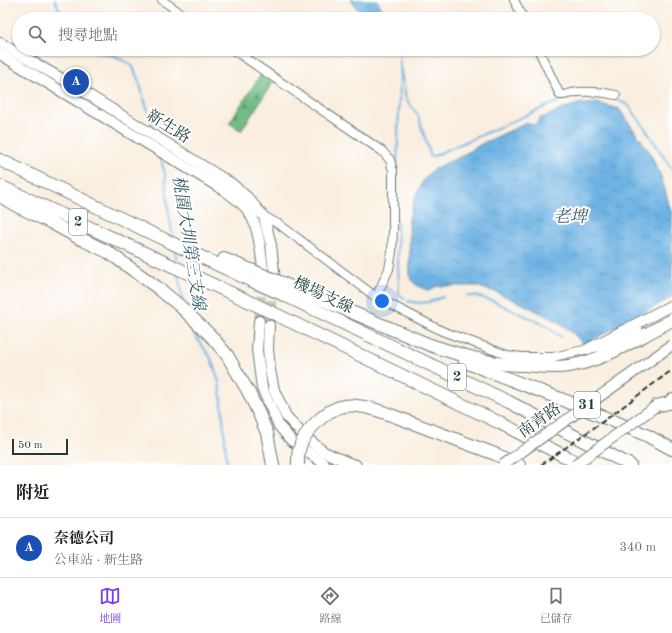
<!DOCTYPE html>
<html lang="zh-TW">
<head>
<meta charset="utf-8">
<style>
  body { margin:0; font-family:"Old Standard TT","Noto Serif TC",serif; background:#f2f2f2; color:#202124 }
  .scale { position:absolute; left:12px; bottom:10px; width:56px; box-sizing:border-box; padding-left:4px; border:2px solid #1f3d34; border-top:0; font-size:11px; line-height:14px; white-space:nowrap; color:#1f3d34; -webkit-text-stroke:3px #fff; paint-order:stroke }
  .you { position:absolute; left:382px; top:301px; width:14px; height:14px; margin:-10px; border:3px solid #fff; border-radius:50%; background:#1a73e8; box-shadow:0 0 0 6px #1a73e833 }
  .badge { display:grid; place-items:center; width:26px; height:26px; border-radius:50%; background:#7c3aed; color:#fff; font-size:13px; font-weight:700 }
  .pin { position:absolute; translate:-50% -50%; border:2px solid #fff; box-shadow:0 1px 4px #0006 }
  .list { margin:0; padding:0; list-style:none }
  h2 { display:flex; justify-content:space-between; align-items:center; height:52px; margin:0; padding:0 16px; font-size:17px }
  h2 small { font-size:13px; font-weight:400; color:#757577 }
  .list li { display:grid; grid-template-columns:26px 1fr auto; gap:12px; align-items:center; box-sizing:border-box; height:60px; padding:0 16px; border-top:1px solid #e0e0e0 }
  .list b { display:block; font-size:15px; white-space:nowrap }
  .list p { margin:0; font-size:13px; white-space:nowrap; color:#757577 }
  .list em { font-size:13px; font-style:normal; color:#757577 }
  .icon { flex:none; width:22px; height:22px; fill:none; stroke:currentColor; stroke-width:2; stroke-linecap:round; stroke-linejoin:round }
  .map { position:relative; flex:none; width:672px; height:465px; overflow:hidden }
  .search { position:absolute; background:#fff; box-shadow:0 1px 3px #0004; left:12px; right:12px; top:12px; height:44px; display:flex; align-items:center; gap:10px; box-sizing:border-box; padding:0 14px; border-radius:22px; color:#757577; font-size:15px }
  .sheet { height:112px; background:#fff }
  nav { display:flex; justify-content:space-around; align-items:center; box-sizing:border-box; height:56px; border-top:1px solid #e0e0e0; background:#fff; font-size:11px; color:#757577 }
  nav a { display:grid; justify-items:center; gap:2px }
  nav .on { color:#7c3aed }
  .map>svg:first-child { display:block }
  .forest { fill:url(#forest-firs); stroke:#487c5c }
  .water { fill:url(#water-ripples); stroke:#46788c }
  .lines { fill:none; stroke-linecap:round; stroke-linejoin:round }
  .stream { stroke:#6eb2e3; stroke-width:2 }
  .major-tunnel { stroke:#cdcbbd; stroke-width:10; stroke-dasharray:10 5; stroke-linecap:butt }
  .minor-casing { stroke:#6b7b70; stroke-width:10 }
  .major-casing { stroke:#6b7b70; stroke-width:12 }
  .highway-casing { stroke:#6b7b70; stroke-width:14 }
  .minor { stroke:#fff; stroke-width:8 }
  .major { stroke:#fff; stroke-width:10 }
  .highway { stroke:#fff; stroke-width:12 }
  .rail { stroke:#1f3d34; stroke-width:2; stroke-dasharray:6 3; stroke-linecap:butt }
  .major-bridge-casing { stroke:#6b7b70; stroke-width:12; stroke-linecap:butt }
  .highway-bridge-casing { stroke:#6b7b70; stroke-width:14; stroke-linecap:butt }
  .major-bridge { stroke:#fff; stroke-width:10 }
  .highway-bridge { stroke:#fff; stroke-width:12 }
  .labels { text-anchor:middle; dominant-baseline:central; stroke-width:4; stroke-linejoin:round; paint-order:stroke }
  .shield { fill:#fff; stroke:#627771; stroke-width:1 }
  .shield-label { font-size:15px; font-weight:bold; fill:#1f3d34 }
  .street-label { font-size:16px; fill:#1f3d34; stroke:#fff }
  .water-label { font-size:17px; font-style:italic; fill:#376069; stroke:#fff }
</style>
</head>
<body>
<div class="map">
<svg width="672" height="465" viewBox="0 0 672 465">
  <defs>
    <pattern id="forest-firs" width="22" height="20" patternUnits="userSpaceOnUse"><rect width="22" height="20" fill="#72bc84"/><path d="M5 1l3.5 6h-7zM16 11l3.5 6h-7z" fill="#5d9a6d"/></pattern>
    <pattern id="water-ripples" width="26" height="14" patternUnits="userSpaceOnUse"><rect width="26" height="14" fill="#6eb2e3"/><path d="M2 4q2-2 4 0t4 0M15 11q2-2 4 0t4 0" fill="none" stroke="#5a92b9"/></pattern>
  </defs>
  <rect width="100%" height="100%" fill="#fff"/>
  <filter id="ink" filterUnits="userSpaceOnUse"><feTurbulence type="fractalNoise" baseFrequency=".025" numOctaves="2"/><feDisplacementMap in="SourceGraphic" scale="8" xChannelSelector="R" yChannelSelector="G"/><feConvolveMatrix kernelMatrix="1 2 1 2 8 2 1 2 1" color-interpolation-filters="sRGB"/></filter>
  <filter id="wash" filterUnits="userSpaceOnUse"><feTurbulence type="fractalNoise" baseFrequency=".012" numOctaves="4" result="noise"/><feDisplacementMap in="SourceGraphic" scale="16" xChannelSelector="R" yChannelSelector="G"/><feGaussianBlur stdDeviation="0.9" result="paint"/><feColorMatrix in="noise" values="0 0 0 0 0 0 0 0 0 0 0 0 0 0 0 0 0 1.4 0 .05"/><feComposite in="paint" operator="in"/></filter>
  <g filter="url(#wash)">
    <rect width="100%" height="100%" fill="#f9eedf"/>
    <path class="forest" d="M261,74L273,82L241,131L229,123Z"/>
    <g class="water">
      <path d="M351,0H377L388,19H364Z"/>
      <path d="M581,103L585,104L597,103L619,109L649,151L661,176L672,215V297L631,320L583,344L574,334L558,322L525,305L496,292L475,286H437L430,291C421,288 415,286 410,277L409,219L415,197L423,181L433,169L458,158L483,143L527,123L533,125L537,123L539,119L565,108Z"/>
    </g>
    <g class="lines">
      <g class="stream">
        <path d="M55,0L63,19"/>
        <path d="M91,49L95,52L115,56L132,65L139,82L154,132"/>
        <path d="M399,55L400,66"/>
        <path d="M400,66L406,99L418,115L431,157L561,100L582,95"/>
        <path d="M614,98L628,105L643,125L672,169"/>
        <path d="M160,155L165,174L168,207L173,238"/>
        <path d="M397,170L400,71"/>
        <path d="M397,221L399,294L405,299"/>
        <path d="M175,250L177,263"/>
        <path d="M178,274L183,303"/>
        <path d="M467,296H476L493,301L545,325L561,337"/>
        <path d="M408,301L418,303L429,302L443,297"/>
        <path d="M188,321L193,333L211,358L219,382L222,405L227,465"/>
      </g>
    </g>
  </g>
  <g filter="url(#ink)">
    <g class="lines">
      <g class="major-tunnel">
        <path d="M259,321L262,278"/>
        <path d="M269,325L273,283"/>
      </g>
      <defs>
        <g id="minor">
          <path d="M162,0L189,19"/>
          <path d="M514,0L524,19"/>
          <path d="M232,49L382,151L390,160L393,171V228L392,252L389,269L376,297"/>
          <path d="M538,49L560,95C565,96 572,92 578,92C591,91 603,92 616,95"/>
          <path d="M262,215L280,225L376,297L442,331L507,355L521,357H553L588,349L606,346L641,331"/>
        </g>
        <g id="major">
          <path d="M0,43L76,87L232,184L248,198L264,217L271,245L274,272"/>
          <path d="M0,54L227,192C233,197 240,202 246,208C259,224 260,248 263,268"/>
          <path d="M259,321L257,350L262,388L279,426L291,440L326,465"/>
          <path d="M269,325L268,348L270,370L274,390L286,416L304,436L324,452L349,463L356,465"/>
          <path d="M588,349L672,305"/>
        </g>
        <g id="highway">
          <path d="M0,160L155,235L250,280"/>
          <path d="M0,186L248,301"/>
          <path d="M0,196L17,206L50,222L81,239L108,252L158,288L180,306L211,336L227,355L249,393L259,414L267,433L273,465"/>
          <path d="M224,259L251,270"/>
          <path d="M282,283L430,345C454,353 479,361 504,364C512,365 519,365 526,365C540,367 554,368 569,366C596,362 621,348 645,335"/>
          <path d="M282,294L509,402L630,465"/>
          <path d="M279,316L498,422L582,465"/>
          <path d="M465,362L566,401L646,435L672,449"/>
          <path d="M656,406L669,403L672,400"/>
          <path d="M383,412L495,454L519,465"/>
        </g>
      </defs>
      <use href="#minor" class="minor-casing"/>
      <use href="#major" class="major-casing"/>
      <use href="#highway" class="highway-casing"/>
      <use href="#minor" class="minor"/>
      <use href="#major" class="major"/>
      <use href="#highway" class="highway"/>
      <path class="rail" d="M541,465L605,420L672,370"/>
      <defs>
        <g id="major-bridge">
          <path d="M503,465L672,345"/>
          <path d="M575,465L656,406"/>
        </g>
        <g id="highway-bridge">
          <path d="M251,270L282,283"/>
          <path d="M250,280L282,294"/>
          <path d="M248,301L279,316"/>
          <path d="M645,335L672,320"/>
          <path d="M298,465C298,460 298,454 299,450C303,432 326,409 344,406C357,404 371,408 383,412"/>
        </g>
      </defs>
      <use href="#major-bridge" class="major-bridge-casing"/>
      <use href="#highway-bridge" class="highway-bridge-casing"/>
      <use href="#major-bridge" class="major-bridge"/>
      <use href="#highway-bridge" class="highway-bridge"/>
    </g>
  </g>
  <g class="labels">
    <g class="shield">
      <rect x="69" y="209" width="18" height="26" rx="3"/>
      <rect x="448" y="364" width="18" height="26" rx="3"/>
      <rect x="574" y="392" width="26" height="26" rx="3"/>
    </g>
    <g class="shield-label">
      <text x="78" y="222">2</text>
      <text x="457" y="377">2</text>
      <text x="587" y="405">31</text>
    </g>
    <g class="street-label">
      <text transform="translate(168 127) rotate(32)">新生路</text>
      <text transform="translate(323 296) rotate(25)">機場支線</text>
      <text transform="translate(540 421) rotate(-35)">南青路</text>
    </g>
    <g class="water-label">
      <text x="570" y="217">老埤</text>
      <text transform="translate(188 243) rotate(81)">桃園大圳第三支線</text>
    </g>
  </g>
</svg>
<div class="scale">50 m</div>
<div class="you"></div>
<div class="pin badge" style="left:76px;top:82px;background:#1a4fb4">A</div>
<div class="search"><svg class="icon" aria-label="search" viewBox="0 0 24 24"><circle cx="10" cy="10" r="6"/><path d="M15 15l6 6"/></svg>搜尋地點</div>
</div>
<section class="sheet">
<h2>附近<small></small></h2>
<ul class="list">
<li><span class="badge" style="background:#1a4fb4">A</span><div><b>奈德公司</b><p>公車站 · 新生路</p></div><em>340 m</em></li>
</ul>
</section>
<nav>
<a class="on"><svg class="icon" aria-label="map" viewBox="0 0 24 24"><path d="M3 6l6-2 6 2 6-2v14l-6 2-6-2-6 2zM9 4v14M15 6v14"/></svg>地圖</a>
<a><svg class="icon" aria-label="directions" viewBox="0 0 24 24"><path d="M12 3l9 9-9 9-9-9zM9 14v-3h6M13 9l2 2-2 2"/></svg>路線</a>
<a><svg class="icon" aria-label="saved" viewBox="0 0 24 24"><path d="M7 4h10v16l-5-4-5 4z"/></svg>已儲存</a>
</nav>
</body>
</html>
